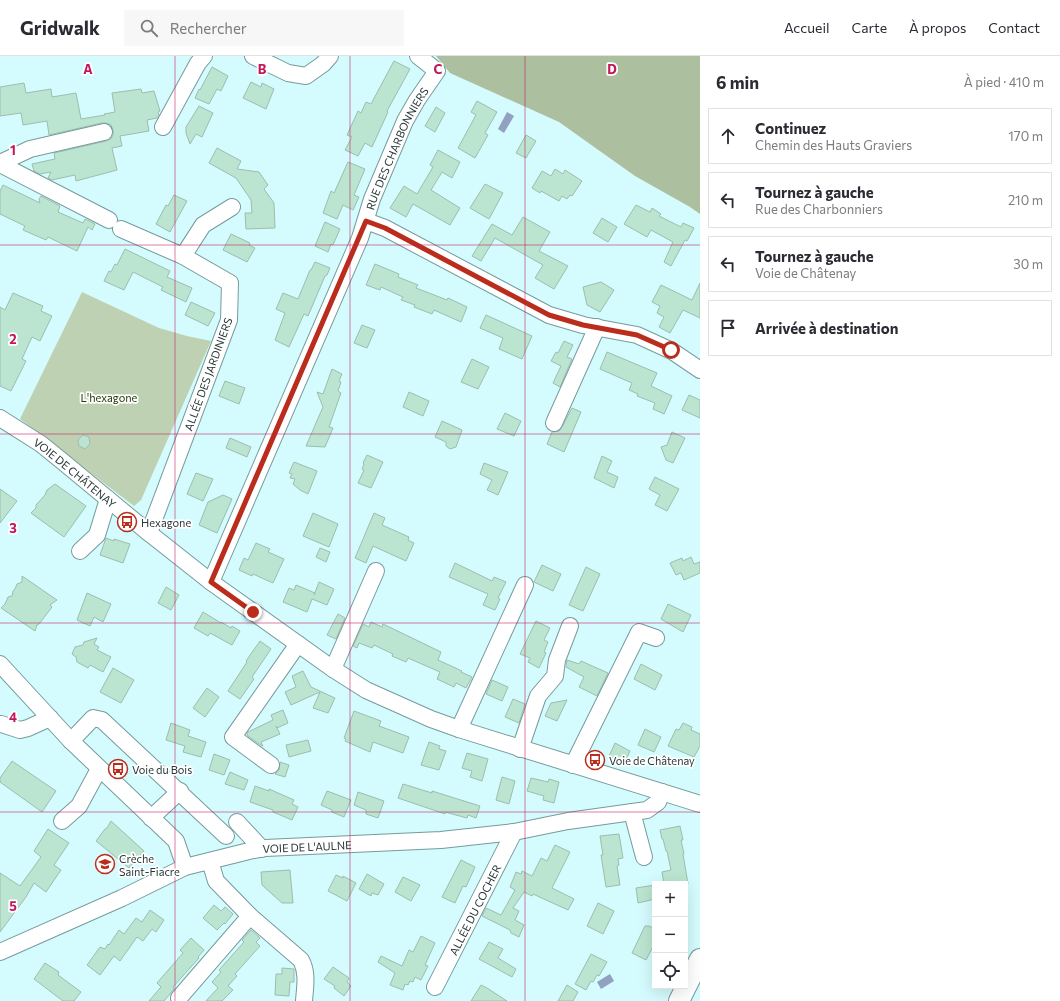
<!DOCTYPE html>
<html lang="fr">
<head>
<meta charset="utf-8">
<style>
  body { margin:0; font-family:Commissioner,sans-serif; background:#f7f7f7; color:#2b2b33 }
  .controls { position:absolute; right:12px; bottom:12px; display:grid; overflow:hidden; border-radius:0px; box-shadow:0 4px 16px #0002 }
  .controls button { width:36px; height:36px; display:grid; place-items:center; padding:0; border:0; border-bottom:1px solid #e1e1e2; background:#fff; color:#2b2b33; font:20px sans-serif }
  .stop { position:absolute; width:12px; height:12px; margin:-9px; border:3px solid #ba2d1d; border-radius:50%; background:#fff }
  .stop.end { background:#ba2d1d; border-color:#fff; box-shadow:0 1px 4px #0008 }
  .list { margin:0; padding:0; list-style:none }
  h2 { display:flex; justify-content:space-between; align-items:center; height:52px; margin:0; padding:0 16px; font-size:17px }
  h2 small { font-size:13px; font-weight:400; color:#7c7c81 }
  .list li { display:grid; grid-template-columns:26px 1fr auto; gap:12px; align-items:center; box-sizing:border-box; height:56px; margin:0 8px 8px; padding:0 8px; border:1px solid #e1e1e2; border-radius:0px }
  .list b { display:block; font-size:15px; white-space:nowrap }
  .list p { margin:0; font-size:13px; white-space:nowrap; color:#7c7c81 }
  .list em { font-size:13px; font-style:normal; color:#7c7c81 }
  .icon { flex:none; width:22px; height:22px; fill:none; stroke:currentColor; stroke-width:2; stroke-linecap:round; stroke-linejoin:round }
  .map { position:relative; flex:none; width:700px; height:945px; overflow:hidden }
  header { display:flex; align-items:center; gap:24px; box-sizing:border-box; height:56px; padding:0 20px; background:#fff; border-bottom:1px solid #e1e1e2 }
  header strong { font-size:19px }
  nav { display:flex; gap:22px; margin-inline-start:auto; font-size:14px }
  .search { width:280px; height:36px; background:#f7f7f7; display:flex; align-items:center; gap:10px; box-sizing:border-box; padding:0 14px; border-radius:0px; color:#7c7c81; font-size:15px }
  main { display:flex }
  aside { flex:1; background:#fff }
  .map>svg:first-child { display:block }
  .green { fill:#bfd1b3 }
  .forest { fill:#acbf9e }
  .water { fill:#92a0c1 }
  .building { fill:#bbe5d1; stroke:#9dbdae }
  .lines { fill:none; stroke-linecap:round; stroke-linejoin:round }
  .minor-casing { stroke:#769b9c; stroke-width:18 }
  .major-casing { stroke:#769b9c; stroke-width:22 }
  .minor { stroke:#fff; stroke-width:16 }
  .major { stroke:#fff; stroke-width:20 }
  .route { stroke:#ba2d1d; stroke-width:5 }
  .grid { fill:none; stroke:#c2185b; stroke-width:1; stroke-opacity:0.55 }
  .labels { text-anchor:middle; dominant-baseline:central; stroke-width:3.5; stroke-linejoin:round; paint-order:stroke }
  .street-label { font-size:11px; fill:#283738; stroke:#fff }
  .park-label { font-size:11px; fill:#213906; stroke:#fff }
  .poi-label { font-size:11px; fill:#283738; stroke:#fff; text-anchor:start }
  .grid-label { font-size:13px; text-anchor:middle; font-weight:bold; fill:#c2185b; stroke:#fff; stroke-width:3.5; stroke-linejoin:round; paint-order:stroke }
</style>
</head>
<body>
<header>
<strong>Gridwalk</strong>
<div class="search"><svg class="icon" aria-label="search" viewBox="0 0 24 24"><circle cx="10" cy="10" r="6"/><path d="M15 15l6 6"/></svg>Rechercher</div>
<nav><a>Accueil</a><a>Carte</a><a>À propos</a><a>Contact</a></nav>
</header>
<main>
<div class="map">
<svg width="700" height="945" viewBox="0 0 700 945">
  <rect width="100%" height="100%" fill="#d4fbfd"/>
  <path class="green" d="M82,236L159,272L187,280L211,285L141,444L134,450L20,363Z"/>
  <path class="forest" d="M436,0H700V158L690,151L635,120L559,66L450,17Z"/>
  <g class="water">
    <path d="M507,56L514,60L504,77L498,73Z"/>
    <path d="M610,918L614,925L601,933L597,926Z"/>
  </g>
  <g class="building">
    <path d="M394,5L410,13L387,55L388,56L372,91L365,87L358,100L345,94L352,81L347,79L358,55L361,57L366,46L371,48Z"/>
    <path d="M212,11L228,20L221,35L217,33L209,48L195,42L199,33L200,34Z"/>
    <path d="M251,26L261,31L262,27L274,33L266,53L243,42Z"/>
    <path d="M24,27L26,37L51,33L52,41L76,37L81,63L105,59L104,58L115,56L112,37L141,33L142,37L154,35L160,55L158,56L159,59L157,62L147,64L149,75L120,80L122,90L112,92L117,114L76,125L75,119L52,124L48,122L51,116L40,118L34,115L32,108L55,103L54,97L106,85L111,83L113,79V74L111,69L106,67H102L49,79L47,65L23,69L21,57L0,60V31Z"/>
    <path d="M477,45L497,56L485,77L488,79L475,102L458,92L476,59L471,56Z"/>
    <path d="M199,50L213,57L202,81L196,78L190,88L186,77V71Z"/>
    <path d="M436,51L445,57L435,76L425,70Z"/>
    <path d="M526,79L536,85L526,102L516,97Z"/>
    <path d="M217,92L241,105L237,113L259,116L268,129L264,133L274,147L275,172L246,173L245,157H252L251,144L236,122L209,107Z"/>
    <path d="M438,94L460,106L452,122L442,116L431,134L460,152L450,169L413,148L406,161L390,152L404,130L417,138L433,111L430,109Z"/>
    <path d="M348,106L365,113L354,139L359,141L353,154L343,149L337,163L323,157L331,135L334,137Z"/>
    <path d="M555,113L563,118L565,114L582,125L572,140L570,139L567,143L562,140L559,145L541,135L540,137L532,132L542,115L551,120Z"/>
    <path d="M485,128L503,137L489,163L470,152Z"/>
    <path d="M3,129L40,147L39,143L41,140L60,150L58,156L83,167L85,163L95,168L92,174L88,171L77,195L48,181L46,184L23,174L25,170L0,158V135Z"/>
    <path d="M174,139L187,145L170,176L156,168L166,149L168,150Z"/>
    <path d="M636,149L650,156L652,152L661,158L659,160L681,171L683,167L694,172L687,185L685,184L671,210L664,206L673,186L651,174L647,181L624,168Z"/>
    <path d="M523,161L550,176L539,195L568,210L554,233L535,222L543,209L495,182L481,205L472,200L492,168L512,179Z"/>
    <path d="M602,162L617,171L608,186L593,177Z"/>
    <path d="M325,166L340,173L333,189L331,188L328,196L315,190Z"/>
    <path d="M231,178L250,187L249,189L255,192L247,206L223,194Z"/>
    <path d="M125,193L170,215L167,221L192,232L186,246L161,234L163,231L133,216L124,234L104,225L109,215L111,216L115,208L117,209Z"/>
    <path d="M315,206L330,212L327,219L325,220L308,260L304,258L289,291L275,284L285,257L276,253L283,237L298,243L310,214H311Z"/>
    <path d="M375,208L399,218L398,221L418,229L416,232L447,244L448,242L467,251L461,266L434,254L432,258L414,251L415,249L401,244L403,241L381,231L380,234L366,229Z"/>
    <path d="M601,226L614,234L600,256L587,249L583,231Z"/>
    <path d="M700,227V262L683,254L670,277L659,271L664,261L657,257L660,250L652,246L661,229L692,244Z"/>
    <path d="M13,237L43,250L41,255L52,260L40,285L32,281L22,303L26,305L11,335L0,330V251L5,254Z"/>
    <path d="M191,246L215,257L208,270L185,259Z"/>
    <path d="M486,259L532,280L522,303L499,293L503,282L480,272Z"/>
    <path d="M362,269L375,274L367,292L354,287Z"/>
    <path d="M564,285L573,289L567,301L572,303L560,331L553,327L561,310L551,305L556,296L558,297Z"/>
    <path d="M607,296L657,317L651,330L672,340L664,358L653,353L655,347L637,340L638,338L629,334L632,327L600,313Z"/>
    <path d="M472,303L489,311L478,333L461,326Z"/>
    <path d="M332,313L342,318L339,325L341,326L338,335L341,337L329,371L333,372L325,391L306,390L323,351L317,336L323,338Z"/>
    <path d="M225,325L245,332L239,348L219,340Z"/>
    <path d="M409,336L429,345L423,360L403,351Z"/>
    <path d="M689,339L700,344V362L682,354Z"/>
    <path d="M572,352L581,356L564,396L547,388L552,376L559,375L562,371Z"/>
    <path d="M505,357L521,365L514,380L497,373Z"/>
    <path d="M442,365L462,374L456,391L450,393L446,390V386L435,381Z"/>
    <path d="M672,376L685,382L673,407L666,404L661,391L667,389Z"/>
    <path d="M83,379L89,381L90,388L85,393L79,390L78,384Z"/>
    <path d="M230,382L251,391L247,401L226,392Z"/>
    <path d="M367,399L383,406L371,432L358,427L364,414L362,413L364,408L363,407Z"/>
    <path d="M602,400L612,405L607,416L618,421L614,432L594,422Z"/>
    <path d="M294,406L317,415L308,438L300,434L293,428L295,423L290,422L292,418L289,417Z"/>
    <path d="M484,407L508,416L498,439L487,434L492,424L480,418Z"/>
    <path d="M196,417L213,423L203,445L187,438Z"/>
    <path d="M655,421L679,433L667,455L655,449L660,439L649,433Z"/>
    <path d="M55,428L86,450L64,481L31,457L36,452V449L45,439L47,434Z"/>
    <path d="M0,433L17,445L0,467Z"/>
    <path d="M223,439L232,443L217,477L199,469L208,446Z"/>
    <path d="M313,457L338,468L329,491L303,480Z"/>
    <path d="M374,457L385,462L382,469L409,481L408,484L414,487L406,505L373,490L366,507L355,502Z"/>
    <path d="M106,482L114,485V483L130,488L123,507L100,499Z"/>
    <path d="M256,487L270,493L268,496L284,503L273,527L253,518L252,520L239,514L244,502L248,504Z"/>
    <path d="M320,492L330,496L326,506L316,501Z"/>
    <path d="M691,501L694,508L700,506V517L684,524L681,517L676,519L670,507L682,502L683,505Z"/>
    <path d="M455,507L492,525L494,521L506,526L498,542L500,543L495,554L483,549L488,538L449,521Z"/>
    <path d="M542,509L561,518L553,535L534,526Z"/>
    <path d="M586,511L600,518L583,555L569,549Z"/>
    <path d="M22,520L57,544L50,549L52,551L39,568L37,569L35,575L1,552L5,548L8,541L12,540L13,535L15,533L17,528L22,526Z"/>
    <path d="M319,526L334,533L327,549L312,543L307,556L283,546L289,532L294,534L296,529L315,537L314,539Z"/>
    <path d="M166,531L179,539L171,554L158,547Z"/>
    <path d="M87,537L111,548L103,566L94,561L90,570L77,564Z"/>
    <path d="M668,548L691,559L683,576L661,563Z"/>
    <path d="M203,556L221,567V566L231,572L232,570L240,575L232,589L210,577L208,580L194,572Z"/>
    <path d="M338,558L345,562L336,583L327,579Z"/>
    <path d="M536,565L550,572L544,584L548,586L544,596L546,597L539,612L528,606L530,602L520,598Z"/>
    <path d="M371,566L382,571L383,568L441,596L438,604L462,615L461,616L472,621L466,632L456,627L454,631L437,623L440,616L408,602L406,606L392,600L393,598L374,589L372,592L359,587L357,592L353,590L363,568L369,571Z"/>
    <path d="M97,582L94,588L99,591L97,594L111,601L103,616L90,609L88,612L77,606L76,601L72,598L75,591L83,589L84,586Z"/>
    <path d="M260,585L271,593L252,621L254,623L240,643L228,635L247,606L246,605Z"/>
    <path d="M567,604L579,608L581,605L608,617L597,640L579,631L584,621L566,611Z"/>
    <path d="M641,608L662,619L655,634L634,623Z"/>
    <path d="M113,612L134,624L121,647L100,636Z"/>
    <path d="M303,615L311,631L335,642L328,657L313,652L320,636L291,649L285,636L296,631L292,620Z"/>
    <path d="M492,624L508,631L502,645L486,638Z"/>
    <path d="M207,632L219,641L205,661L193,652Z"/>
    <path d="M513,643L525,648L519,667L505,661Z"/>
    <path d="M567,644L557,665L545,660L551,647Z"/>
    <path d="M283,654L288,667L277,672L276,670L280,678L261,686L263,690H262L248,680L247,678L248,676L273,664L271,659Z"/>
    <path d="M354,655L381,665L379,670L409,681L403,697L373,686L370,696L345,685L346,683L344,682Z"/>
    <path d="M171,667L190,674L188,680L206,686L201,701L183,696L185,690L166,684Z"/>
    <path d="M683,667L692,671L691,674L700,678V690L694,701L668,690L676,673L679,674Z"/>
    <path d="M645,673L661,681L654,696L638,689Z"/>
    <path d="M308,684L311,695L289,701L286,689Z"/>
    <path d="M429,686L440,690L439,693L446,695L439,714L421,709Z"/>
    <path d="M615,687L630,695L624,708L609,700Z"/>
    <path d="M467,697L488,703L482,725L470,721L472,715L462,712Z"/>
    <path d="M214,698L230,704L224,719L209,714Z"/>
    <path d="M12,705L56,735L42,756L0,726V722Z"/>
    <path d="M280,706L289,709L285,721L275,718L279,714Z"/>
    <path d="M230,716L248,724L244,734L225,728Z"/>
    <path d="M502,721L515,725L509,748L496,744Z"/>
    <path d="M531,722L548,726L549,723L559,726L554,747L543,744L544,740L527,735Z"/>
    <path d="M403,728L432,737V735L480,750L476,762L468,759L467,762L445,756V758L398,742Z"/>
    <path d="M255,730L269,735V733L294,744L292,748L298,751L292,764L273,756V754L250,746Z"/>
    <path d="M327,735L351,744L344,761L332,756V754L321,749Z"/>
    <path d="M358,736L384,745L378,762L366,758V754L354,749Z"/>
    <path d="M111,765L144,795L129,812L96,785L105,773L107,772Z"/>
    <path d="M680,770L683,784H681L684,798H683L688,828H664L662,816L671,814L667,795H666L663,783H662L660,774Z"/>
    <path d="M48,773L69,787L54,809L61,814L46,836L34,827L26,841L0,876V817L20,830L41,801L34,795Z"/>
    <path d="M619,778L623,802L618,803L619,809L617,810L620,829L606,831L601,799H603L600,780Z"/>
    <path d="M555,789L570,796L552,832L574,843L568,854L533,838L532,840L524,836L513,852L519,855L515,864L524,869L519,881L511,877L510,874L482,860L486,852L501,859L515,834L510,831L516,816L521,818L522,815L532,820L541,802L547,805Z"/>
    <path d="M461,804L475,811L466,831L463,830L455,847L442,841Z"/>
    <path d="M290,814L293,847H282L262,829L261,816Z"/>
    <path d="M367,818L384,828L378,839L372,837L371,840L359,833Z"/>
    <path d="M336,819L343,822V820L356,827L347,845L328,835Z"/>
    <path d="M403,821L420,829L411,845L395,836Z"/>
    <path d="M655,829V843L638,847L636,832Z"/>
    <path d="M598,847L614,855L603,878L587,870Z"/>
    <path d="M214,849L221,855L225,851L233,858L225,868L224,867L217,874L203,862Z"/>
    <path d="M150,854L164,864L156,876L152,873L143,885L137,881L120,905L114,900L100,919L87,909L100,891L105,893L108,888L109,889L119,874L124,878L136,862L142,866Z"/>
    <path d="M645,870H649L655,873V887L646,904L632,897Z"/>
    <path d="M251,874L260,882L256,886L260,890L235,918L237,920L228,930L233,934L222,945H206L218,932L212,926L221,916L219,914L244,886L242,884Z"/>
    <path d="M421,880L435,887L425,909L428,910L421,924L415,921L413,926L410,925L408,929L405,928L403,934L390,929L395,917L378,906L381,900L402,910L409,894L413,896Z"/>
    <path d="M191,882L204,894L198,901L199,902L173,931L174,933L164,945H149L161,931L157,927L183,897L180,894Z"/>
    <path d="M489,886L503,893L498,902L516,913L512,921L479,903Z"/>
    <path d="M591,898L607,906L599,920L597,919L593,926L591,925L586,934L575,928Z"/>
    <path d="M45,907L59,916L58,919L81,936L74,945H63L34,923Z"/>
    <path d="M333,911L349,922L347,926L351,930L344,940L334,932L335,930L324,923Z"/>
    <path d="M282,912L294,913V926H290L289,940L275,939L276,918H282Z"/>
    <path d="M481,929L487,932L507,945H471Z"/>
    <path d="M567,929L578,936L573,945H558Z"/>
  </g>
  <g class="lines">
    <defs>
      <g id="minor">
        <path d="M253,0L288,17L306,20L323,8L330,0"/>
        <path d="M163,71L198,7L204,0"/>
        <path d="M0,107L30,93L104,76"/>
        <path d="M0,108L109,164"/>
        <path d="M366,165L385,172L549,259L583,269L637,279L672,295L700,314"/>
        <path d="M121,173L183,200L230,227L229,264L149,477"/>
        <path d="M183,200L203,169L232,151"/>
        <path id="s1" d="M0,362L41,388L62,405L149,477L211,526L333,613L366,634L431,663L459,673L700,748"/>
        <path d="M554,367L597,271"/>
        <path d="M80,495L97,479L108,443"/>
        <path id="s2" d="M211,526L360,182L372,143L405,65L417,44L437,15L418,0"/>
        <path d="M0,608L71,685L176,785L185,811"/>
        <path d="M333,613L376,515"/>
        <path d="M1,668L20,674L28,672L50,662"/>
        <path d="M459,673L525,529"/>
        <path d="M71,685L93,662L102,664L226,780"/>
        <path d="M520,693L538,640L555,620L557,604L570,570"/>
        <path d="M271,709L233,681L298,588"/>
        <path d="M573,709L639,576L656,582"/>
        <path d="M632,756L644,801"/>
        <path d="M151,762L180,735"/>
        <path d="M62,765L79,750L99,713"/>
        <path d="M237,766L262,793"/>
        <path d="M210,805L216,825L250,860L301,904C308,917 305,931 304,945"/>
        <path id="s3" d="M0,896L122,842L185,811L249,795L265,792L441,784L514,776L568,765L647,754L658,746L662,736"/>
        <path id="s4" d="M435,931L514,776"/>
        <path d="M179,942L250,860"/>
      </g>
      <path id="major" d="M679,945L700,903"/>
    </defs>
    <use href="#minor" class="minor-casing"/>
    <use href="#major" class="major-casing"/>
    <use href="#minor" class="minor"/>
    <use href="#major" class="major"/>
  </g>
  <g class="lines">
    <path class="route" d="M253,556L211,526L366,165L385,172L549,259L583,269L637,279L671,294"/>
  </g>
  <path class="grid" d="M175,0V945M350,0V945M525,0V945M0,189H700M0,378H700M0,567H700M0,756H700"/>
  <defs>
    <symbol id="bus-ring" viewBox="-11 -11 22 22"><circle r="9.5" fill="#fff" stroke="#ba2d1d" stroke-width="1.5"/><path d="M-5-6H5V4H4V6H2V4H-2V6H-4V4H-5ZM-3.5-4V0h7V-4ZM-3.5 1.2v1.5H-2V1.2ZM2 1.2v1.5H3.5V1.2Z" fill="#ba2d1d"/></symbol>
    <symbol id="school-ring" viewBox="-11 -11 22 22"><circle r="9.5" fill="#fff" stroke="#ba2d1d" stroke-width="1.5"/><path d="M0-5L7-2L0 1L-7-2ZM-4 1L0 2.5L4 1V4Q0 6-4 4Z" fill="#ba2d1d"/></symbol>
  </defs>
  <g fill-rule="evenodd">
    <use href="#bus-ring" x="116" y="455" width="22" height="22"/>
    <use href="#bus-ring" x="584" y="693" width="22" height="22"/>
    <use href="#bus-ring" x="107" y="702" width="22" height="22"/>
    <use href="#school-ring" x="94" y="797" width="22" height="22"/>
  </g>
  <g class="labels">
    <g class="street-label">
      <text stroke="none"><textPath href="#s2" startOffset="472">RUE DES CHARBONNIERS</textPath></text>
      <text transform="translate(208 318) rotate(-70)">ALLÉE DES JARDINIERS</text>
      <text stroke="none"><textPath href="#s1" startOffset="93">VOIE DE CHÂTENAY</textPath></text>
      <text stroke="none"><textPath href="#s3" startOffset="328">VOIE DE L'AULNE</textPath></text>
      <text stroke="none"><textPath href="#s4" startOffset="87">ALLÉE DU COCHER</textPath></text>
    </g>
    <g class="park-label">
      <text x="109" y="341">L'hexagone</text>
    </g>
    <g class="poi-label">
      <text x="141" y="466">Hexagone</text>
      <text x="609" y="704">Voie de Châtenay</text>
      <text x="132" y="713">Voie du Bois</text>
      <text x="119" y="802">Crèche<tspan x="119" dy="13">Saint-Fiacre</tspan></text>
    </g>
  </g>
  <g class="grid-label">
    <text x="88" y="18">A</text>
    <text x="262" y="18">B</text>
    <text x="438" y="18">C</text>
    <text x="612" y="18">D</text>
    <text x="13" y="99">1</text>
    <text x="13" y="288">2</text>
    <text x="13" y="477">3</text>
    <text x="13" y="666">4</text>
    <text x="13" y="855">5</text>
  </g>
</svg>
<div class="controls">
<button>+</button>
<button>−</button>
<button><svg class="icon" aria-label="locate" viewBox="0 0 24 24"><circle cx="12" cy="12" r="6"/><path d="M12 2v4M12 18v4M2 12h4M18 12h4"/></svg></button>
</div>
<div class="stop" style="left:671px;top:294px"></div>
<div class="stop end" style="left:253px;top:556px"></div>
</div>
<aside>
<h2>6 min<small>À pied · 410 m</small></h2>
<ul class="list">
<li><svg class="icon" aria-label="ahead" viewBox="0 0 24 24"><path d="M12 20V5M6 11l6-6 6 6"/></svg><div><b>Continuez</b><p>Chemin des Hauts Graviers</p></div><em>170 m</em></li>
<li><svg class="icon" aria-label="left" viewBox="0 0 24 24"><path d="M17 20v-9H6M10 6l-5 5 5 5"/></svg><div><b>Tournez à gauche</b><p>Rue des Charbonniers</p></div><em>210 m</em></li>
<li><svg class="icon" aria-label="left" viewBox="0 0 24 24"><path d="M17 20v-9H6M10 6l-5 5 5 5"/></svg><div><b>Tournez à gauche</b><p>Voie de Châtenay</p></div><em>30 m</em></li>
<li><svg class="icon" aria-label="arrive" viewBox="0 0 24 24"><path d="M6 21V4h12l-3 4 3 4H6"/></svg><div><b>Arrivée à destination</b></div></li>
</ul>
</aside>
</main>
</body>
</html>
